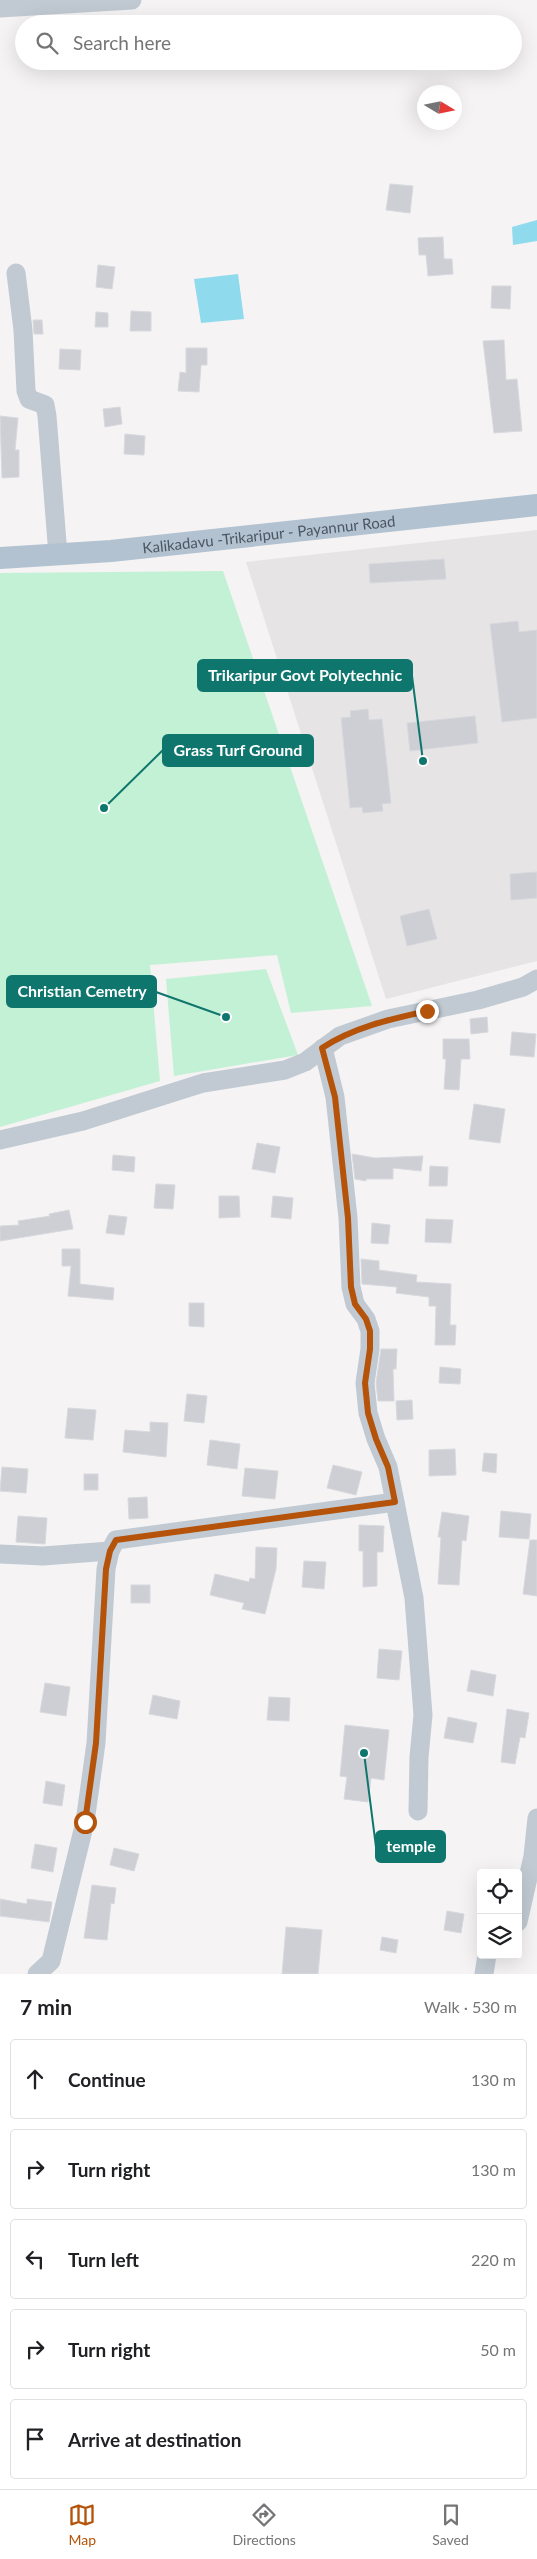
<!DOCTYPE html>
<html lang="en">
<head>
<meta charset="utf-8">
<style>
  body { margin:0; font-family:Lato,sans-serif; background:#f2f2f2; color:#202124 }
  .controls { position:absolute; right:15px; bottom:15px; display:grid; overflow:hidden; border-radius:5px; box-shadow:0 5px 20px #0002 }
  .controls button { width:45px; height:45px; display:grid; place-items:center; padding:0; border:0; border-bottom:1px solid #e0e0e0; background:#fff; color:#202124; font:25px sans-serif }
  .compass { position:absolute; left:417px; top:85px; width:45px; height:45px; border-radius:50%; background:#fff; box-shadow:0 5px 20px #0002; rotate:100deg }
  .stop { position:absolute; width:15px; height:15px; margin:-11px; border:4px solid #b45309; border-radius:50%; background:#fff }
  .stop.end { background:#b45309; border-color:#fff; box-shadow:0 1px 5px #0008 }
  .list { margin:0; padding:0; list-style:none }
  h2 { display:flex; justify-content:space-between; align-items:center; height:65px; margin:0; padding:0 20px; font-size:21px }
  h2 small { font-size:16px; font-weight:400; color:#757577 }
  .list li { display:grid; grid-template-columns:32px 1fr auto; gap:15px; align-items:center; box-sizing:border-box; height:80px; margin:0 10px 10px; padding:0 10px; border:1px solid #e0e0e0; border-radius:5px }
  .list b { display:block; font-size:19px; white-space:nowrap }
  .list em { font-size:16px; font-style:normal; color:#757577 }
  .icon { flex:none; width:28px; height:28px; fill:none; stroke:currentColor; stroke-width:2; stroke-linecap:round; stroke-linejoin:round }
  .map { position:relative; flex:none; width:537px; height:1974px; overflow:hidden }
  .search { position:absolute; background:#fff; box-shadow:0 5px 20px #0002; left:15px; right:15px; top:15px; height:55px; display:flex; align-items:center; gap:12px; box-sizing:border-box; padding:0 18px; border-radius:28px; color:#757577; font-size:19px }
  .sheet { height:515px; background:#fff }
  nav { display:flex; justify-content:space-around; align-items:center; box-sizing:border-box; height:70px; border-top:1px solid #e0e0e0; background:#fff; font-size:14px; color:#757577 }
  nav a { display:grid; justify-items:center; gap:2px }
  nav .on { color:#b45309 }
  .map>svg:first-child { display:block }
  .education { fill:#e6e4e5 }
  .green { fill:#c3f1d5 }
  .water { fill:#90daee }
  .building { fill:#cdcfd5; stroke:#d7d9de }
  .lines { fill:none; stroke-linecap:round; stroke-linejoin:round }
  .minor { stroke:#c1cad2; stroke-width:19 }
  .major { stroke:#b3c2d1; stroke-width:22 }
  .route { stroke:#b45309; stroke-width:6 }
  .labels { text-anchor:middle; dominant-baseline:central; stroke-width:4; stroke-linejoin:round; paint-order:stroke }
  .street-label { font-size:15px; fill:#4a5661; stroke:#fff }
  .leader { fill:none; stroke:#0f766e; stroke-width:2 }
  .callout-dot { fill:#0f766e; stroke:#fff; stroke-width:2 }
  .callout { fill:#0f766e; stroke:#0f766e; stroke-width:2 }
  .callout-label { font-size:16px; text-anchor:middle; font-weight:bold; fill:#fff }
</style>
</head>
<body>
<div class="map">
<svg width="537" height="1974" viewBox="0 0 537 1974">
  <rect width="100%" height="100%" fill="#f5f3f3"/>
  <path class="education" d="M537,530V961L386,999L246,562Z"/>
  <g class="green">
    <path d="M223,571L372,1006L291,1013L277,955L150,965L160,1081L0,1127V573Z"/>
    <path d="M266,969L298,1055L174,1076L166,979Z"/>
  </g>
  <g class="water">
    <path d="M537,220V241L513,245L512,227Z"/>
    <path d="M238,274L244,319L201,323L194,279Z"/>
  </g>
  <g class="building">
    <path d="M390,184L413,186L410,213L386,210Z"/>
    <path d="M443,237L444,259H452L453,274L428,276L426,255H419L418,238Z"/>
    <path d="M98,265L115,267L112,289L96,287Z"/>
    <path d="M492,286H511L510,309L491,308Z"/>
    <path d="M131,311L151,312V331H130Z"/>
    <path d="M96,312L108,313V327H95Z"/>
    <path d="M33,320H42L43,334H34Z"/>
    <path d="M504,340L506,380L517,379L522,431L494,433L483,341Z"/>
    <path d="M186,348H207V365H201L199,392L178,391L180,372L186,373Z"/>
    <path d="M60,349L81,350L80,370L59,369Z"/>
    <path d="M120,407L122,424L105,427L103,409Z"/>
    <path d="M0,416L18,418L15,450H19V477L2,478Z"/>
    <path d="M125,434L145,436L144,455L124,454Z"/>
    <path d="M444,559L446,579L370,583L369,564Z"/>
    <path d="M518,621L519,632L537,630V718L502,722L490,624Z"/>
    <path d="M368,709L369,720L382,719L391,803L382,804L383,811L363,813L362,807L350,808L341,718L351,717L350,711Z"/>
    <path d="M475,716L478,743L410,751L407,723Z"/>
    <path d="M537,872V898L511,900L510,874Z"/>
    <path d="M429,909L437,939L407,946L400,916Z"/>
    <path d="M487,1017L488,1032L471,1034L470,1019Z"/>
    <path d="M512,1032L536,1034L534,1057L510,1055Z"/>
    <path d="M443,1039H469L470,1059H461L459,1090L444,1089L446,1059H443Z"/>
    <path d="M474,1104L505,1109L500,1143L469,1139Z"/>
    <path d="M257,1143L280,1147L275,1173L252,1169Z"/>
    <path d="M352,1154L375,1158L423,1156L421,1171L393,1168V1179H366V1181L355,1179Z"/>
    <path d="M113,1155L135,1157L134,1172L112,1170Z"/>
    <path d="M430,1166L448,1167L447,1186H429Z"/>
    <path d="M156,1184L175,1185L173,1209L154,1208Z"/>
    <path d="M219,1196H239L240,1217L219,1218Z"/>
    <path d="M273,1196L293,1198L291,1219L271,1217Z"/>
    <path d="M69,1210L73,1229L0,1241V1226L19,1225L18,1221L50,1216L49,1214Z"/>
    <path d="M109,1215L127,1217L124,1235L106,1233Z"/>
    <path d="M426,1219L453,1220L451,1243L425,1242Z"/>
    <path d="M372,1223L390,1225L388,1244L371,1243Z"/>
    <path d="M62,1249H80V1284L114,1288L113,1300L68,1296L71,1266H62Z"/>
    <path d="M361,1259L379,1261V1270L417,1275L416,1282L451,1284L450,1325H456L455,1345H435L436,1306H429V1297L396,1293L397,1287L362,1284Z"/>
    <path d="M189,1303H204V1327L189,1326Z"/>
    <path d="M381,1349H397L396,1369H393L394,1401H378L376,1383Z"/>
    <path d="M440,1367L461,1369L460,1384L439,1383Z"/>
    <path d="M187,1394L207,1396L204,1423L184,1421Z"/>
    <path d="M412,1400L413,1419L397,1420L396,1401Z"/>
    <path d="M68,1408L96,1410L93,1440L65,1438Z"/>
    <path d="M150,1422L168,1423L166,1457L123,1452L125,1430L150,1432Z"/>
    <path d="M210,1440L240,1444L237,1469L207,1465Z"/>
    <path d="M455,1449L456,1475L429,1476V1450Z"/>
    <path d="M484,1453L497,1454L496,1473L482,1471Z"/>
    <path d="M333,1465L362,1472L356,1495L327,1488Z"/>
    <path d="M2,1467L28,1469L26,1493L0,1491Z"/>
    <path d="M245,1468L278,1471L275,1499L242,1496Z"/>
    <rect x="84" y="1474" width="14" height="16"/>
    <path d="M147,1497L148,1518L129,1519L128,1498Z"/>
    <path d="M501,1511L531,1514L529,1539L499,1537Z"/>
    <path d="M442,1512L469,1516L466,1541L462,1540L459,1585L438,1584L441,1537H438Z"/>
    <path d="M18,1516L47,1518L45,1544L16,1542Z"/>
    <path d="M359,1525L384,1526L383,1552H377V1586L363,1587V1551H359Z"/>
    <path d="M530,1540H537V1596L523,1594Z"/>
    <path d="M256,1547L277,1548L276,1569L265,1614L242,1609L244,1603L210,1595L215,1574L249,1582L250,1578L255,1579Z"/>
    <path d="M304,1561L326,1562L324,1589L302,1587Z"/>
    <rect x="131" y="1585" width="19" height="18"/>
    <path d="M379,1649L402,1651L399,1680L377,1678Z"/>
    <path d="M471,1670L496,1675L493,1696L467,1691Z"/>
    <path d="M45,1683L70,1687L66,1716L40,1712Z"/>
    <path d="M153,1695L180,1701L177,1719L149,1714Z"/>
    <path d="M269,1697L290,1698L289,1721L267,1720Z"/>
    <path d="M507,1709L529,1713L525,1738L520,1737L515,1764L501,1762Z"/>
    <path d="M448,1717L477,1723L473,1743L444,1738Z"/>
    <path d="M345,1725L389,1730L384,1780L371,1778L368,1802L344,1799L347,1777L340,1776Z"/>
    <path d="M46,1781L65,1785L62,1806L43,1803Z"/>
    <path d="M35,1844L57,1848L53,1872L31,1868Z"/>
    <path d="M114,1848L139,1854L134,1871L110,1865Z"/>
    <path d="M92,1885L116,1888L114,1904L111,1903L107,1940L84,1938Z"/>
    <path d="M0,1899L27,1904V1899L52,1902L49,1922L0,1916Z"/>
    <path d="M447,1911L464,1914L461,1933L444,1930Z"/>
    <path d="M286,1927L322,1930L318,1974H282Z"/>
    <path d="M382,1937L398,1940L396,1953L380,1950Z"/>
  </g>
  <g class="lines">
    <g class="minor">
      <path d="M0,8L132,0"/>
      <path d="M16,273L23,330L26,391L29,399L45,405L47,416L58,555"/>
      <path d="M323,1048L335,1097L348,1218L351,1287L355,1304L366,1319L370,1331V1349L365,1383L368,1413L376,1439L388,1467L414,1598L423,1715L419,1757L418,1811"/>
      <path d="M0,1140L83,1121L203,1083L285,1070L305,1062L340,1036L388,1019L478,1000L523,987L537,979"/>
      <path d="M0,1554L43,1556L110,1551"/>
      <path d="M518,1922L533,1856L537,1818"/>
      <path d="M37,1974L51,1961L85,1822L96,1743L106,1569L110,1551L116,1540L395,1502"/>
      <path d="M484,1974L487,1955"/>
    </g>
    <path class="major" id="s1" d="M0,558L111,551L537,505"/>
  </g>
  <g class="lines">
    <path class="route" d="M85,1822L96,1743L106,1569L110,1551L116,1540L395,1502L388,1467L376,1439L368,1413L365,1383L370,1349V1331L366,1319L355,1304L351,1287L348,1218L335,1097L322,1048C354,1027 391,1019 427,1011"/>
  </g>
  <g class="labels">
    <g class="street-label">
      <text stroke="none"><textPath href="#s1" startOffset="270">Kalikadavu -Trikaripur - Payannur Road</textPath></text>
    </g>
  </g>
  <path class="leader" d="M423 761L412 676M104 808L163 750M226 1017L156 992M364 1753L376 1847"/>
  <g class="callout-dot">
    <circle cx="423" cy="761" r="5"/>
    <circle cx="104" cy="808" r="5"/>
    <circle cx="226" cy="1017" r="5"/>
    <circle cx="364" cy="1753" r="5"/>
  </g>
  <g class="callout">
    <rect x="198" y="660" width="214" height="31" rx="5"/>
    <rect x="163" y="735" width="150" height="31" rx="5"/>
    <rect x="7" y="976" width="149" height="31" rx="5"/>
    <rect x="376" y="1831" width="69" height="31" rx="5"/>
  </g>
  <g class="callout-label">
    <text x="305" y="681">Trikaripur Govt Polytechnic</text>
    <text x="238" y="756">Grass Turf Ground</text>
    <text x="82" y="997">Christian Cemetry</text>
    <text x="411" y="1852">temple</text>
  </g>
</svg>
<div class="controls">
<button><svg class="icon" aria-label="locate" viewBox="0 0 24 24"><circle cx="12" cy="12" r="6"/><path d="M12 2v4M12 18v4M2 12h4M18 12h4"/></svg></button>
<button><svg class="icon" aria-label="layers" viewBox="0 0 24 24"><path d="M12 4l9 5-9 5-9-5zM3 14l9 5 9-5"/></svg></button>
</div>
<svg class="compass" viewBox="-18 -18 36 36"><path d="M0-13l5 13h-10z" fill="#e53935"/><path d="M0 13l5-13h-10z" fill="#757577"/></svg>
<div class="stop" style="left:85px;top:1822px"></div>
<div class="stop end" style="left:427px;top:1011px"></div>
<div class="search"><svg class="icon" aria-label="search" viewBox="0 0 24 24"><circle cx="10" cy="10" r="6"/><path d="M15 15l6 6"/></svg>Search here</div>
</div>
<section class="sheet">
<h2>7 min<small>Walk · 530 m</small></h2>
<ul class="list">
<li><svg class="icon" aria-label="ahead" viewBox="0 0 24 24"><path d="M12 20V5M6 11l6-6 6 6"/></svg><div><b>Continue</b></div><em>130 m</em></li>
<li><svg class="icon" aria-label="right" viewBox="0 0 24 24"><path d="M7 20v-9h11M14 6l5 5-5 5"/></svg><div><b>Turn right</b></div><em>130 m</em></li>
<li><svg class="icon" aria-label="left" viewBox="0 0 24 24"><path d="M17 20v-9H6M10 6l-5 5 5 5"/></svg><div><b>Turn left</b></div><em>220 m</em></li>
<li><svg class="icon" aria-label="right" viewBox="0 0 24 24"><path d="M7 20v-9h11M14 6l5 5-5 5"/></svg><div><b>Turn right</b></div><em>50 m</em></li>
<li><svg class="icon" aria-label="arrive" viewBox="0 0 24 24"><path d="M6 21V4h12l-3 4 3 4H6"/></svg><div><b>Arrive at destination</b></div></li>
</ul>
</section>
<nav>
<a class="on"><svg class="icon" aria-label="map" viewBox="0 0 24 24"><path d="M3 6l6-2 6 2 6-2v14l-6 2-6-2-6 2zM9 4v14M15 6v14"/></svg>Map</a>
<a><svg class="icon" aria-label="directions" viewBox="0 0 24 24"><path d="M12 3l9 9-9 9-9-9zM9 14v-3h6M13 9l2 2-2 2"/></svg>Directions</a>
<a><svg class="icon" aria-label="saved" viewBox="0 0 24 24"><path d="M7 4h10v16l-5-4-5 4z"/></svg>Saved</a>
</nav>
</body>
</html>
